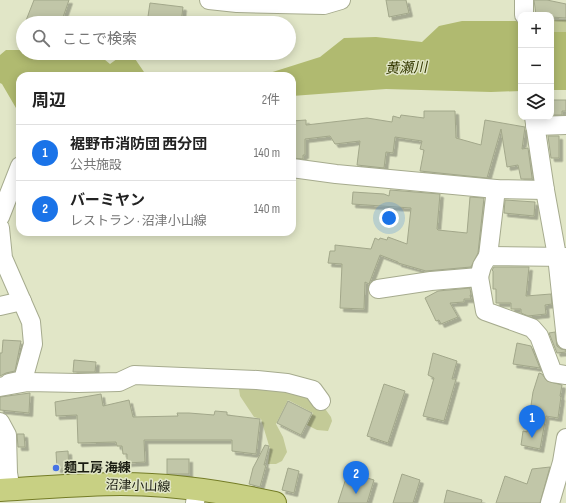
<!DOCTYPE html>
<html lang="ja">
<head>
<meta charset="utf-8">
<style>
  body { margin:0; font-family:"Sofia Sans Condensed","Noto Sans JP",sans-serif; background:#f6f6f6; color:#222 }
  .controls { position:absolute; right:12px; top:12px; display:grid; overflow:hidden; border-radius:8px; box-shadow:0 2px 10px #0003 }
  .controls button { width:36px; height:36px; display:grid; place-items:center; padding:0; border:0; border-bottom:1px solid #e0e0e0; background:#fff; color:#222; font:20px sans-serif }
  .you { position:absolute; left:389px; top:218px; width:14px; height:14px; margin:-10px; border:3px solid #fff; border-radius:50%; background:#1a73e8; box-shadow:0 0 0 6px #1a73e833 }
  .badge { display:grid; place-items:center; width:26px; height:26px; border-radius:50%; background:#1a73e8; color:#fff; font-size:13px; font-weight:700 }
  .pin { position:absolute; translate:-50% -33px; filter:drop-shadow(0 1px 2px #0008) }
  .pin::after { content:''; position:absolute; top:21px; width:14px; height:12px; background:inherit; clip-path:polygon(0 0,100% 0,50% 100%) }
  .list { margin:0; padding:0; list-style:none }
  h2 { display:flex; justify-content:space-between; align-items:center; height:52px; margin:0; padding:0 16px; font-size:17px }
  h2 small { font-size:13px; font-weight:400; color:#767676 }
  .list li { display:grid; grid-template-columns:26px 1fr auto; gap:12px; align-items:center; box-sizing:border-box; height:56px; padding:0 16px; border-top:1px solid #e0e0e0 }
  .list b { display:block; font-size:15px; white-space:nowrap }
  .list p { margin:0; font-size:13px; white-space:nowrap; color:#767676 }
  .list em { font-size:13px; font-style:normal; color:#767676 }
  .icon { flex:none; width:22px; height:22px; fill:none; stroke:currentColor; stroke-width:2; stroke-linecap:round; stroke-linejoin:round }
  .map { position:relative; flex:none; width:566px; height:503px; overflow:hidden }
  .search { position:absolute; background:#fff; box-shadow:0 2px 10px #0003; left:16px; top:16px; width:280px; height:44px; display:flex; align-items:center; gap:10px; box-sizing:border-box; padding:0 14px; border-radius:22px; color:#767676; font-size:15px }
  .panel { position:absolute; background:#fff; box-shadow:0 2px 10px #0003; left:16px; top:72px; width:280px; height:164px; border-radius:12px }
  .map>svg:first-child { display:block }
  .green { fill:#c3ca97 }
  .water { fill:#b0ba70 }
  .building { fill:#c1c6a8; stroke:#a2a78a; filter:url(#shadow) }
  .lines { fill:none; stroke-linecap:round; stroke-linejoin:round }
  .minor-casing { stroke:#a6ab8e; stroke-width:20 }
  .major-casing { stroke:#747c26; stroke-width:24 }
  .minor { stroke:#fff; stroke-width:18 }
  .major { stroke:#c8d083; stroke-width:22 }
  .poi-dot { fill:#4573e5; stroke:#e1e6c7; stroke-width:1.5 }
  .labels { text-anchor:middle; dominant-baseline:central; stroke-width:3; stroke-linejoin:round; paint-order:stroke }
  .poi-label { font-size:13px; font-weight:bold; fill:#1a1c11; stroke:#e1e6c7; text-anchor:start }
  .street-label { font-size:13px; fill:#1a1c11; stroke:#e1e6c7 }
  .water-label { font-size:14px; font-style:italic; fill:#343900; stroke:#e1e6c7 }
</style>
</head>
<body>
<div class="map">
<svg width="566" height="503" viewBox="0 0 566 503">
  <defs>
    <filter id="shadow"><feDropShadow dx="3.5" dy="3.5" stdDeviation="0" flood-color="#0004"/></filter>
  </defs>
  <rect width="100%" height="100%" fill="#e1e6c7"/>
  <g class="green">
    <rect x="551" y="20" width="15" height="12"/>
    <path d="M238,382L291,386L323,406L331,417L332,421L328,431L317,430L307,425L313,413L288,400L276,424L283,437L287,452L282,461L276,464H268L270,449L261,419L254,417L240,396Z"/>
  </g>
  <g class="water">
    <path d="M462,21H521V91L491,92L386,89L292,96V76H260L320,57L344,38L376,37L422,42L439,26Z"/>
    <rect x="551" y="32" width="15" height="58"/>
    <path d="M6,50H23V53H88L99,55L110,64L125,53H131L144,72L143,76H20V107L16,108L2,84L0,83V55Z"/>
  </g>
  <g class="building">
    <path d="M34,0H69L61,23H25Z"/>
    <path d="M386,0H406L409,13L389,17Z"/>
    <path d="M534,0H547L566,4V18L551,17V15H536Z"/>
    <path d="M150,3L183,7L181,23H147Z"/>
    <path d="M551,100H566V111H562V115H551Z"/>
    <path d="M424,111H455L456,138L481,145L485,120L525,127L522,149L528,148L532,177V179H521L518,165L507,167L501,129L487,178L420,171L424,150L420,149L422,141L395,137L393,153L386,152L384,168L357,165L360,141L335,144L330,136L305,139V155H303V159L292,158V121L306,120V125L367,118L392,122L393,116L400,118L401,115L424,118Z"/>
    <path d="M548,136H559V158H551Z"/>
    <path d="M390,190L440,194L437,229L438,230L467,233L470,197L484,198L478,253L471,267L426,271L398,263V262L380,255L369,284L365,282L364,309L340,308L342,264L328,263L330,251H335V245L371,249L375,238L379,240L380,238L387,240L388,237L407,244L411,208L352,204L353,192L384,194L389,196Z"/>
    <path d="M505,200L535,202L534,216L504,213Z"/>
    <path d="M494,267H529L526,296L551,294L552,304L545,305L546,314L528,316L521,313V309H511V303H496V289H493V271L492,270Z"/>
    <path d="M470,288L471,295H470L471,299H464V302L450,303L458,317L441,324L439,320L436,321L425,298L438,291Z"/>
    <path d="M555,332L557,346L561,349L566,350V352L557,353L549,333Z"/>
    <path d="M3,340L21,341L15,371L6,373L0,376V353H2Z"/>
    <path d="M517,343L531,346L540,368L513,364Z"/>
    <path d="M433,353L457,361L452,379H456L444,421L423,416L434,378L428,375Z"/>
    <path d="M74,360L96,362L95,372H73Z"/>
    <path d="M539,373L542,374L547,381L562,385L560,396L561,397L558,418L546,416L540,449L521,445L523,431L527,432L533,392Z"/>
    <path d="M384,384L405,391L388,443L367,436Z"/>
    <path d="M30,393L29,413L0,410V397Z"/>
    <path d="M101,394L103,406L129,400L133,417L178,416L177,413H189L214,415L215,411L227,412V415L260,419L256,454L232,451V440H144L145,462L127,463V454H123L122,446H117L116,442L78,443L77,415L56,416L55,402Z"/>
    <path d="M288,401L312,413L301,435L277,423Z"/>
    <path d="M17,434H24L25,447H18Z"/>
    <path d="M265,445L269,446L264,465H266L260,487L249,484L253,468Z"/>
    <path d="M68,451L69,469H57L56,452Z"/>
    <rect x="167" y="459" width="22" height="15"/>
    <path d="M550,467L540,503H496L505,476L527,484L532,469Z"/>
    <path d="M288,468L299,471L294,493L282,490Z"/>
    <path d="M348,472L374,480L367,503H338Z"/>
    <path d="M402,474L420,480L413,503H393Z"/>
    <path d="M447,490L482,500L481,503H444Z"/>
  </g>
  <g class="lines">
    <defs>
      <g id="minor">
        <path d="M209,0L237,3L324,5L341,0"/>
        <path d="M524,15V0"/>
        <path d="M534,117L545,190L557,256L566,340"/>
        <path d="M535,126L566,125"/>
        <path d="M292,168L336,174L496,189L545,190"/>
        <path d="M0,217L20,166"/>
        <path d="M0,228L3,258L31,322L33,344L23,380L9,383"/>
        <path d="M488,256L496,189"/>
        <path d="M479,277L482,266L488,256L566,257"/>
        <path d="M378,289L431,281L479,277L485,311L532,328L539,336L553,373L566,375"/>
        <path d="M0,306L22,301"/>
        <path d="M0,387L28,382L78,383L119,382L134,375L257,380L287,383L313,390L321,401"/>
        <path d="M0,422L7,435L8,473L11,490"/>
        <path d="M195,503L197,489"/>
        <path d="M550,503L562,462L566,438"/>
      </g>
      <path id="major" d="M0,490C40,488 81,484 121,484C173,484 225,492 275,503"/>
    </defs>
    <use href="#minor" class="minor-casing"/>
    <use href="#major" class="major-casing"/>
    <use href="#minor" class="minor"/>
    <use href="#major" class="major"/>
  </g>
  <circle class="poi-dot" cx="56" cy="468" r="4"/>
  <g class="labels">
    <g class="poi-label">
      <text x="64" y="468">麺工房 海練</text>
    </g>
    <g class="street-label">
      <text transform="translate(138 486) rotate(2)">沼津小山線</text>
    </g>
    <g class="water-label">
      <text transform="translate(406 68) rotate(-2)">黄瀬川</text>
    </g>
  </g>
</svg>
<div class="controls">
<button>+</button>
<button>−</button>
<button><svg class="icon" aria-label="layers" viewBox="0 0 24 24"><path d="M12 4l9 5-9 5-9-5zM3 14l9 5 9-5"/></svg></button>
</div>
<div class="you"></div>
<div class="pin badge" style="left:532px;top:438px">1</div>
<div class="pin badge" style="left:356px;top:494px">2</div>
<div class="search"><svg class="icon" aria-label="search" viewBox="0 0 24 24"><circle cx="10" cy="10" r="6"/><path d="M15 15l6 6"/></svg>ここで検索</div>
<section class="panel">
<h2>周辺<small>2件</small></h2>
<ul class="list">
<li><span class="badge">1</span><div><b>裾野市消防団 西分団</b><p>公共施設</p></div><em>140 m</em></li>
<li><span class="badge">2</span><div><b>バーミヤン</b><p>レストラン · 沼津小山線</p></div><em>140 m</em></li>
</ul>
</section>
</div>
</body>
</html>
